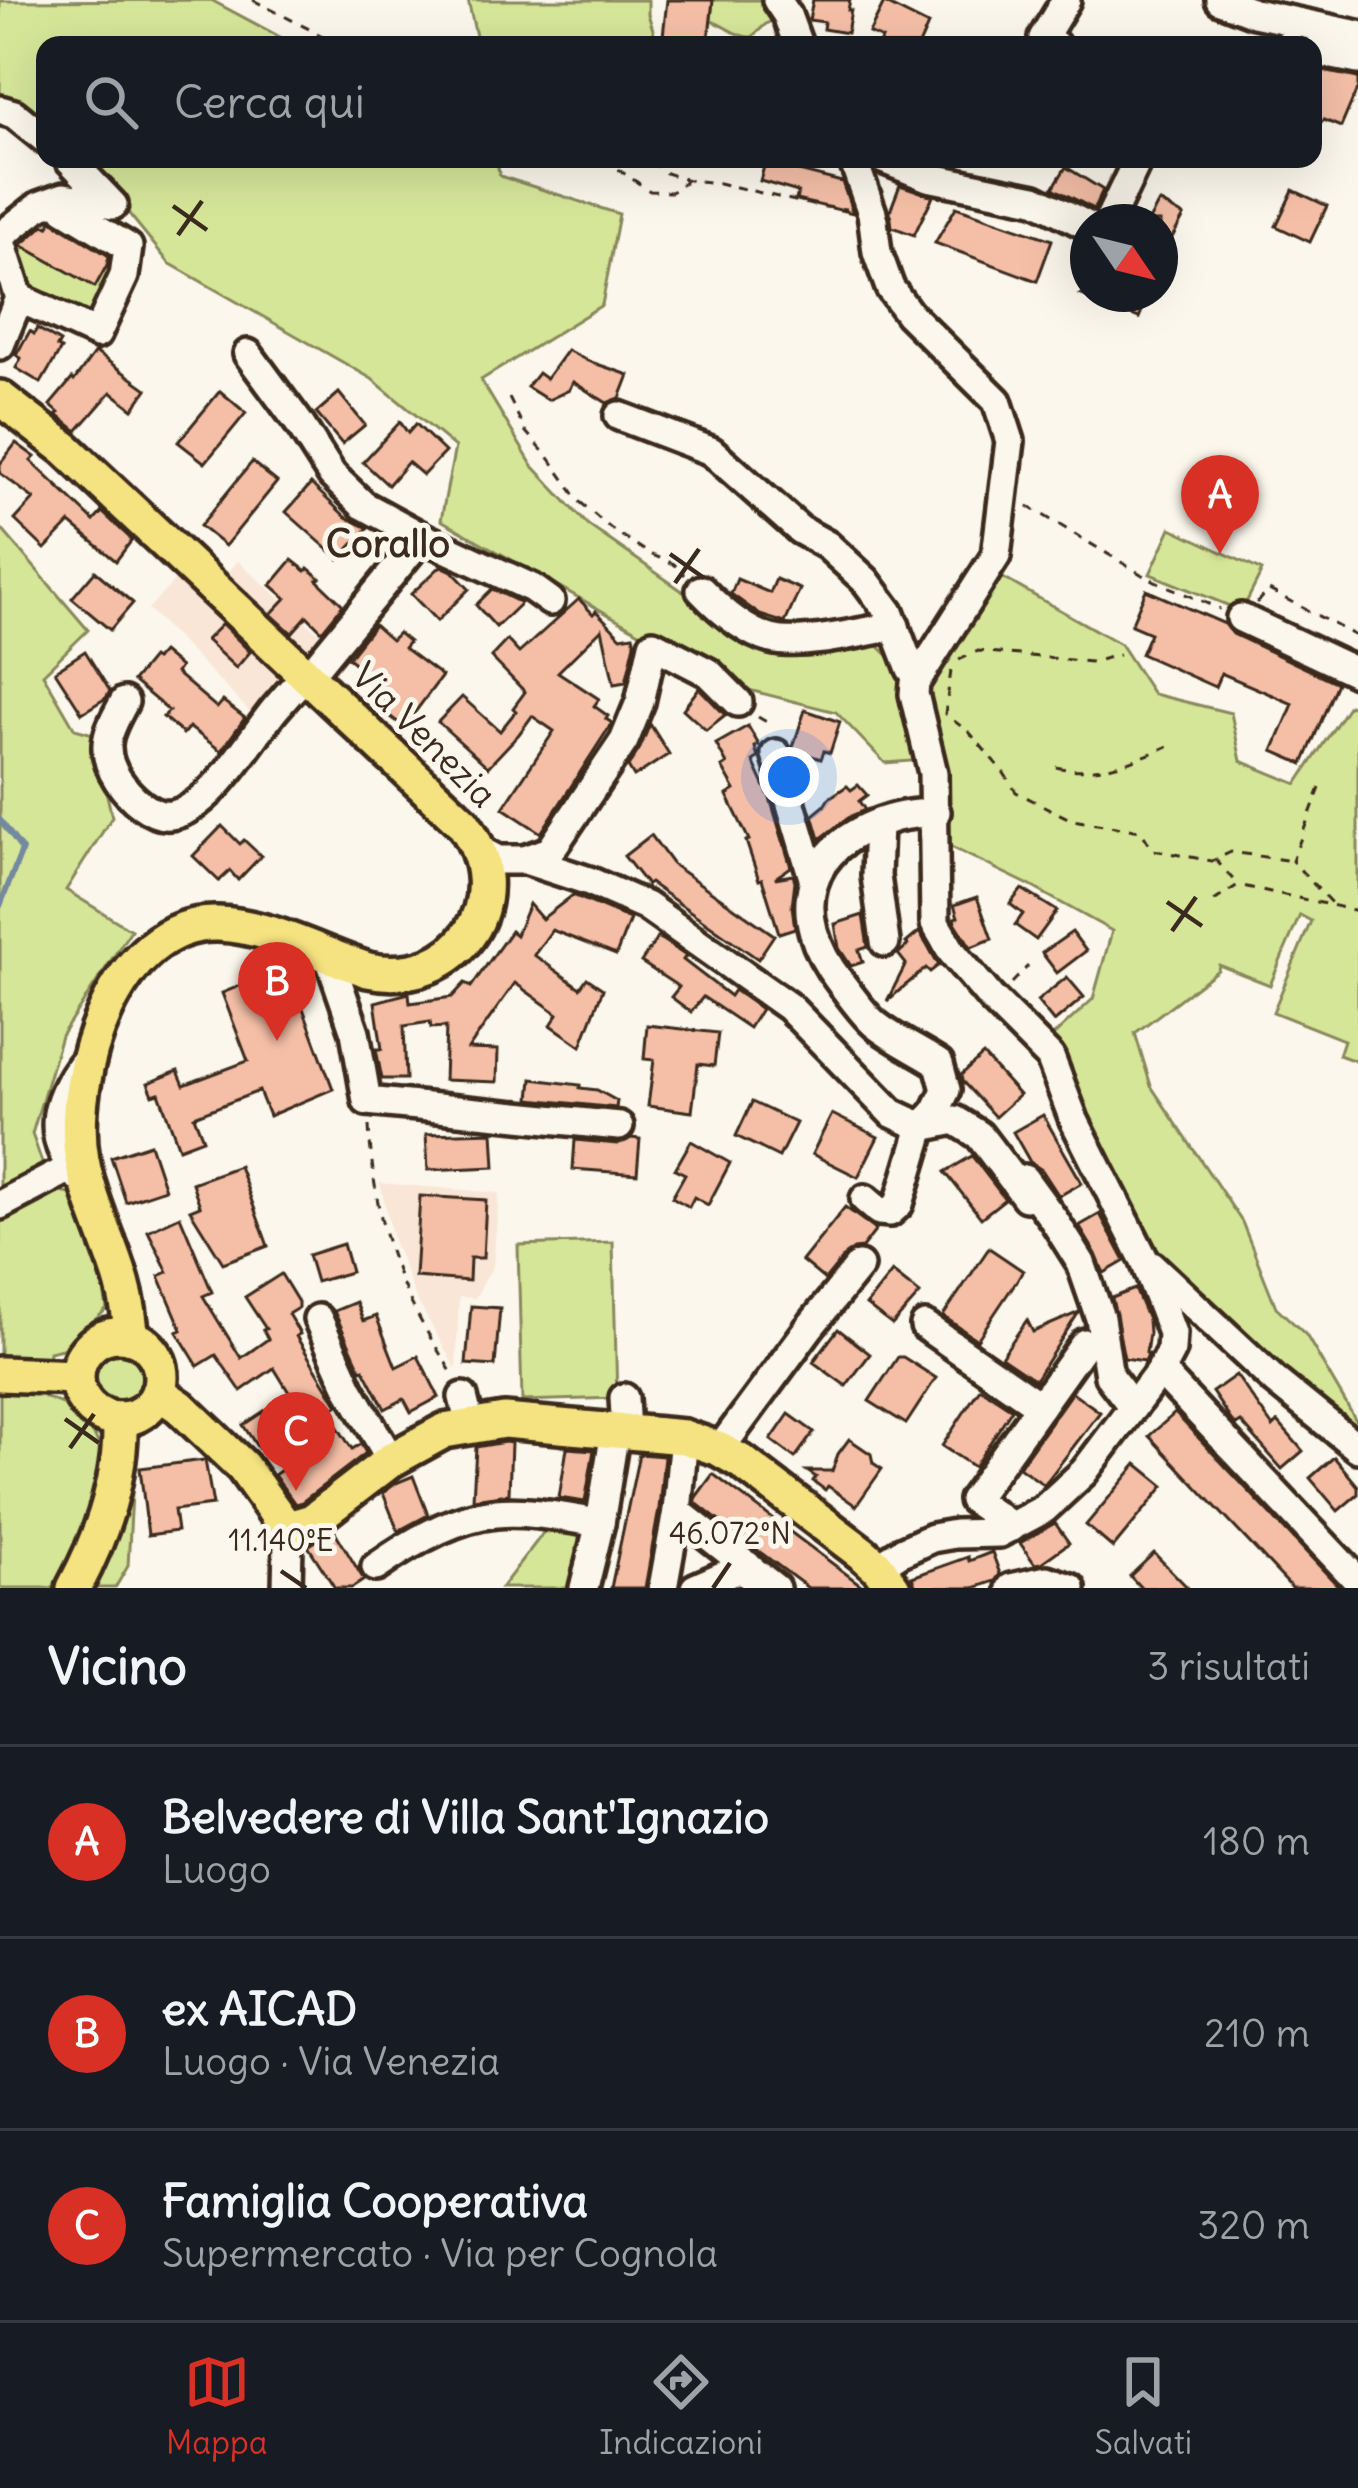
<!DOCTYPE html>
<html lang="it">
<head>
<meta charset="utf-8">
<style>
  body { margin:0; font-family:Delius,sans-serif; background:#242831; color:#f1f3f6 }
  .compass { position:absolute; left:1070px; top:204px; width:108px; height:108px; border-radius:50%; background:#171b24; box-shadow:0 12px 48px #0002; rotate:125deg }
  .you { position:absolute; left:789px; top:777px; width:42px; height:42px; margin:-30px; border:9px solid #fff; border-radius:50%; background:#1a73e8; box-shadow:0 0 0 18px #1a73e833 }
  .badge { display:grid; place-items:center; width:78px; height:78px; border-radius:50%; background:#d93025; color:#fff; font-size:39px; font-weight:700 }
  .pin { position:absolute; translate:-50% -99px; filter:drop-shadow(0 3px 6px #0008) }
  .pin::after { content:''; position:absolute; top:63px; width:42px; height:36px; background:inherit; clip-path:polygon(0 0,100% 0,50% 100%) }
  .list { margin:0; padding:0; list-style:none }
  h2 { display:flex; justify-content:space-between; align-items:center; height:156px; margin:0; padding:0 48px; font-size:51px }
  h2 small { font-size:39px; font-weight:400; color:#9ea1a6 }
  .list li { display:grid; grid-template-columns:78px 1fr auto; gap:36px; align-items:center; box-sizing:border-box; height:192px; padding:0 48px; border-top:3px solid #363941 }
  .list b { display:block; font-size:45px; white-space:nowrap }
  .list p { margin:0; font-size:39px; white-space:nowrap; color:#9ea1a6 }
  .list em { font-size:39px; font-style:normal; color:#9ea1a6 }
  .icon { flex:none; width:66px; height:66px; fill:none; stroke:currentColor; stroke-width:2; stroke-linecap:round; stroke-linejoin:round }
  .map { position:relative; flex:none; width:1358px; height:1588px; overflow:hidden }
  .search { position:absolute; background:#171b24; box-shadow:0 12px 48px #0002; left:36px; right:36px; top:36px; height:132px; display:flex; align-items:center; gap:30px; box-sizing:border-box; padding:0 42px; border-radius:24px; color:#9ea1a6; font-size:45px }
  .sheet { height:732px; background:#171b24 }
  nav { display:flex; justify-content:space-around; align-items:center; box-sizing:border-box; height:168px; border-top:3px solid #363941; background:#171b24; font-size:33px; color:#9ea1a6 }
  nav a { display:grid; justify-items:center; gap:6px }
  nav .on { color:#d93025 }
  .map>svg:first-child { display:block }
  .built { fill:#f9e6d7 }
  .green { fill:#d6e699; stroke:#88885c; stroke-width:3 }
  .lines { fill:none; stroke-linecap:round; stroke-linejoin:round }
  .stream { stroke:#73899e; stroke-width:6 }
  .building { fill:#f5bfa7; stroke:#3b2a1e; stroke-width:3 }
  .minor-casing { stroke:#3b2a1e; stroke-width:36 }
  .major-casing { stroke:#3b2a1e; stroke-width:42 }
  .path { stroke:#3b2a1e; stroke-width:3; stroke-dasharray:9 9; stroke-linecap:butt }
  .minor { stroke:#fbf7ec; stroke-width:27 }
  .major { stroke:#f5e381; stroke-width:33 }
  .ticks { fill:none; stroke:#3b2a1e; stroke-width:4.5 }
  .labels { text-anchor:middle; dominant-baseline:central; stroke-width:10; stroke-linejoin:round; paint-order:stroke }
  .street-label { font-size:36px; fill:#3b2a1e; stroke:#fbf7ec }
  .neighbourhood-label { font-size:39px; font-weight:bold; fill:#3b2a1e; stroke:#fbf7ec }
  .ticks-label { font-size:30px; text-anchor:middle; fill:#3b2a1e; stroke:#fbf7ec; stroke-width:10; stroke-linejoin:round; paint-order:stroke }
</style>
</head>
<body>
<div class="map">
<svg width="1358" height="1588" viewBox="0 0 1358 1588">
  <rect width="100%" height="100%" fill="#fbf7ec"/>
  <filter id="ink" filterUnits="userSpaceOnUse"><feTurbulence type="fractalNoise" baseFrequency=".00833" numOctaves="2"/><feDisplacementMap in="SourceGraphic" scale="24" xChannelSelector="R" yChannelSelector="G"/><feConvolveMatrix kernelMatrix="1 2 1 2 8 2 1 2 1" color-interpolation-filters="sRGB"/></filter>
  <g filter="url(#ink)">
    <g class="built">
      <path d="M238,561L329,642L310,667L220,582Z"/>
      <path d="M178,577L292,685L264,726L148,609Z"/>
      <path d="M380,1183L499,1193L493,1266L475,1298L459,1297L456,1369L416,1298L394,1243Z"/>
    </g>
    <g class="green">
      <path d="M211,0L295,45H45V129L0,120V1Z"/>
      <path d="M468,0H648V14L655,36L648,45H478Z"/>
      <path d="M713,0H770L779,17L766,24L752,37C739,38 724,25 711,21Z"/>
      <path d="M77,159H496L500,176L619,214L602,305L481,380L532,465L588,525L708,609L734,626L871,639L907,674L925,760L885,763L836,712L737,687L441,520L455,447L372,379L169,263L117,199Z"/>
      <path d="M20,244L95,286L108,264L114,275L96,311L86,318C41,298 18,300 20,244Z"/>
      <path d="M0,527L88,630L43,674L75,729L93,734L112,817L66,890L131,930L61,1036L32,1134L52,1191L71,1194L104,1290L107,1309L62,1349L49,1352L44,1397L62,1404L94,1435L100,1447V1466L91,1501L108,1506L134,1458L128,1566L115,1588H0Z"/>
      <path d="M1171,528L1262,571L1242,611L1150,574Z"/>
      <path d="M996,574L1120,644L1153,694L1231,713L1241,761L1297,784L1349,705L1358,708V1062L1339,1055L1344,1040L1273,1012L1311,921L1300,915L1270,985L1219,965L1218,970L1135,1033L1151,1086L1242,1222L1276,1307L1306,1335L1358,1424V1435L1167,1274L1126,1211L1052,1037L1093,999L1112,931L1029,885L945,844L927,709L932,666Z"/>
      <path d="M613,1242L617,1398L522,1401L518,1245Z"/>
      <circle cx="121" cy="1377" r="26"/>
      <path d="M547,1528L590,1538L578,1588H501Z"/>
    </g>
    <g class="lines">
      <path class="stream" d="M0,820L22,850L0,906"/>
    </g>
    <g class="building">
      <path d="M667,0H713L708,45H662Z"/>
      <path d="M813,0H850L848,10H851L847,33L823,29L824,22L809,20Z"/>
      <path d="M884,3L928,25L919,45H878L882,39L869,33Z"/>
      <path d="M1323,71L1358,78V87L1341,127L1324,120L1313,131V73L1321,76Z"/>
      <path d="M766,159H781L779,166L842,182L853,213L796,200L798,192L760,181Z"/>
      <path d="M1066,167L1103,190L1094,209L1053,188Z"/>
      <path d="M900,185L933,196L914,235L892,227L890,211Z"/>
      <path d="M1293,190L1327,206L1310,242L1276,226Z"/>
      <path d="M1159,202L1184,216L1160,259V222H1148Z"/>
      <path d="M956,207L1052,240L1037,281L935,243Z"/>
      <path d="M52,221L109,256L107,265L95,287L21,245L44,225L48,227Z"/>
      <path d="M1088,294H1149L1139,318L1082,295Z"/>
      <path d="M37,328L60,342L57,347L61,349L41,383L16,368L21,358L16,355L30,331L34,334Z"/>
      <path d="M567,350L588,361L629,375L620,398L607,403L573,382L569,390L548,400L527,387L538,373L546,379Z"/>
      <path d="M95,352L147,389L133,409L111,392L77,431L57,415L59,413L50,405L72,379L74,381Z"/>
      <path d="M220,391L246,413L205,463L178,442Z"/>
      <path d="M339,393L365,425L342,444L316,413Z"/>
      <path d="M400,422L408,433L416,424L445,452L423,475L408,462L388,485L363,462Z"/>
      <path d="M16,443L35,457L31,461L94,521L102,512L132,540L116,561L70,523L45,549L15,520L34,499L0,473V464Z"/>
      <path d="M252,462L277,482L225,546L200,526Z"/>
      <path d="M311,484L346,517L368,528L339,559L286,512Z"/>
      <path d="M292,560L306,571L308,568L320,578L317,580L343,605L322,631L307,616L292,633L271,614L286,598L271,585Z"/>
      <path d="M441,566L452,571L469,589L437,621L411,594Z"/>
      <path d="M95,571L133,603L110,630L72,598Z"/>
      <path d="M737,579L770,593L776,579L800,589L785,623L760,615L731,594Z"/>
      <path d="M492,589L521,603L496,627L476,605Z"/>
      <path d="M1146,590L1225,624L1233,634L1337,683L1303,764L1273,751L1293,704L1221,673L1215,687L1141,654L1150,633L1131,625Z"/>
      <path d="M579,599L593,614L596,611L621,637L633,635L635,643L626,682L614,684L602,629L558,672L599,699L594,706L608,716L606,719L612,723L541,833L503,808L554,731L532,716L519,734L488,767L438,722L462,697L500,731L516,711L513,708L525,692L491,657L507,640L519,653Z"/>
      <path d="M222,624L250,652L236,668L206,640Z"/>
      <path d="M374,625L391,640L398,633L409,642L404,648L442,676L404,727L379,708L390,692L348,658Z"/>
      <path d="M85,651L110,691L106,698L82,713L55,671Z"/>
      <path d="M162,652L180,667L176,673L217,708L223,701L245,718L221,751L189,727L183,734L163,717L169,711L133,681L152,658L155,660Z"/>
      <path d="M699,688L725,715L706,730L683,709Z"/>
      <path d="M805,710L840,722L830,753L824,751L821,759L794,750L793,747Z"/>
      <path d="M650,724L669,754L634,777L628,767L640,748Z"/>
      <path d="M748,726L759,745L755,747L758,758L753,761L770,798L791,867L775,878L793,875L795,881L792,906L795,928L779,933L762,879L759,880L746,841L749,840L727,795L735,790L722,767L727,764L716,744Z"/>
      <path d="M858,785L867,795L859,801L865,810L851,816L820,839L813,815L824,806L829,798L847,786L851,790Z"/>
      <path d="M222,826L240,844L244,840L261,856L238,880L230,871L219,881L193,856Z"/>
      <path d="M651,835L673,865L774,935L758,959L650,883L647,885L624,856Z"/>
      <path d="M1022,889L1057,911L1036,940L1015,925L1023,914L1010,904Z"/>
      <path d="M573,895L630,919L616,955L552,930L534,955L580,988L587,978L603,989L581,1046L551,1025L558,1014L515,983L468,1049L498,1050L497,1082L444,1080L446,1027L431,1028L430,1022L404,1026L406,1079H382L376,1049H382L375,1002L409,993L410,1003L452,997L465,983L471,987L511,931L516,935L529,904L542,919Z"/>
      <path d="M977,897L992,939L971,947L955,922L954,918L958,917L954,905Z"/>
      <path d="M863,915L868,947L859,950L863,962L851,966L839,948L835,924Z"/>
      <path d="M919,932L939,965L930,972L926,968L887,1001L906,964L898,954L908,945L906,943Z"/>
      <path d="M1072,932L1086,951L1057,973L1042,953Z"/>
      <path d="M658,937L686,956L683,960L730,996L734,990L761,1009L749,1028L703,997L691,1012L671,997L679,987L641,962Z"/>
      <path d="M269,974L278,987L294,984L333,1089L269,1116L259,1091L194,1116L203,1139L179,1148L159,1093L153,1095L148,1083L178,1071L184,1085L248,1061L222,993Z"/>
      <path d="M1067,977L1084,997L1054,1022L1037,1001Z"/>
      <path d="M647,1025L718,1033L714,1066L698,1064L692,1112L648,1106L654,1060L644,1059Z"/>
      <path d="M983,1055L1019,1095L995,1117L962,1081L961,1075Z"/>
      <path d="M532,1079L580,1085V1088L597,1090L617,1101L616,1108L530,1099Z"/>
      <path d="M752,1102L796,1123L779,1157L736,1136Z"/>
      <path d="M832,1114L878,1137L858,1177L812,1154Z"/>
      <path d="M1043,1115L1082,1183L1059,1196L1042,1170L1030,1162L1013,1132Z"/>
      <path d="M493,1132L495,1167L428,1170L426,1134Z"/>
      <path d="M631,1138L640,1139L637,1174L573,1169L575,1140L617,1144Z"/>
      <path d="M691,1141L730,1163L708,1205L694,1197L689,1207L672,1197L685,1174L675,1169Z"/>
      <path d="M150,1144L165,1189L126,1202L111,1157Z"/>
      <path d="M972,1156L1005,1199L981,1218L945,1172Z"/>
      <path d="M239,1166L268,1246L223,1263L190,1210L200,1206L192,1183Z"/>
      <path d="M420,1196L486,1200L483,1258H470L469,1281L415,1277Z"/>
      <path d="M845,1207L876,1230L862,1248L854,1249L845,1255L825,1280L802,1261Z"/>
      <path d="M1100,1214L1125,1261L1104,1273L1096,1254L1079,1226Z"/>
      <path d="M180,1216L212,1292L203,1296L241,1358L268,1339L263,1330L266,1329L245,1297L281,1274L298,1302V1308L288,1314L300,1334L296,1336L338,1405L328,1412L352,1449L361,1444L366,1453L302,1502L295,1504L274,1475L321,1443L305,1418L258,1448L243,1425L290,1394L274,1368L241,1391L216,1355L198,1366L177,1332L182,1330L159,1276L168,1272L148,1231Z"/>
      <path d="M343,1244L351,1272L316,1282L308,1255Z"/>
      <path d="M989,1248L1023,1271L977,1340L943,1316Z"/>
      <path d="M892,1272L920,1294L892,1325L866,1305Z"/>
      <path d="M1135,1289L1148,1320L1149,1333L1146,1353L1148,1354L1145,1361L1124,1358L1112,1298Z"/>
      <path d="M356,1302L363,1321L376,1316L396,1367L418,1356L439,1397L411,1412L404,1399L385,1409L364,1369L361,1370L334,1311Z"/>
      <path d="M471,1306L500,1308L495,1366L466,1364Z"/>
      <path d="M1079,1312L1035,1380L1001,1357L1027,1320L1033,1332Z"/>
      <path d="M838,1329L870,1354L846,1386L813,1362Z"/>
      <path d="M898,1357H903L936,1378L906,1424L869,1401Z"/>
      <path d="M1236,1375L1273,1427L1278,1422L1303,1451L1282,1469L1241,1422L1236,1425L1231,1420L1212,1392Z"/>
      <path d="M980,1388L1012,1409L974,1467L942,1446Z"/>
      <path d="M1072,1392L1100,1412L1044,1485L1019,1467Z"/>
      <path d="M1175,1413L1340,1588H1292L1149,1436Z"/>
      <path d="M789,1414L814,1432L795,1458L771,1440Z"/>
      <path d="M849,1439L871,1454L873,1463L882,1469L856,1506L828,1486L825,1490L813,1481L816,1477L807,1471H832L838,1454Z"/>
      <path d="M505,1442L511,1443L509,1494L473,1499L476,1447Z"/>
      <path d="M567,1448L594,1450L585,1502L559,1498Z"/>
      <path d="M639,1454L664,1456L659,1509L645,1588H611Z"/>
      <path d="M1334,1457L1358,1486V1494L1338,1511L1310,1478Z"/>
      <path d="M205,1460L213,1505L174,1510L177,1531L148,1535L140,1468Z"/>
      <path d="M1137,1464L1164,1486L1113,1548L1086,1525Z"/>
      <path d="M713,1474L865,1588H808L733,1532L696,1503V1497Z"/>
      <path d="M413,1476L428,1515L398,1531L383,1493L396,1483Z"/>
      <path d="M1055,1523L1069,1543L1041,1563L1035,1564L1020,1543Z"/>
      <path d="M334,1530L364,1580L352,1588H335L308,1546Z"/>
      <path d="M992,1552L1000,1574L995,1581L974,1588H916L912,1577L968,1557L969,1561Z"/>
      <path d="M1154,1553L1188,1588H1141L1130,1576Z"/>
    </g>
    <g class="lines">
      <defs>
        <g id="minor">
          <path d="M777,0L787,15L798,45"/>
          <path d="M1220,0L1254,13L1358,35"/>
          <path d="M1055,45L1043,38L1066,0"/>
          <path d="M1287,45H1288"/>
          <path d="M1313,51L1358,60"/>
          <path d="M0,110L14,114L45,139"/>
          <path d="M853,159L872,213L877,252L890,288L909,314L997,401L1010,441L996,556L915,683L914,694L933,773L935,923L952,952L990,997L1050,1057L1074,1120L1144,1259L1172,1333L1171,1350L1160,1371L1084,1472L1044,1509L999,1533L955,1534L932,1538L901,1552L878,1567"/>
          <path d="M883,159L928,177L1035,199L1088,226"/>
          <path d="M1108,222L1138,159"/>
          <path d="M0,237L39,206L64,197L113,205L69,159"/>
          <path d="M0,239L19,298L0,345"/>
          <path d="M19,298L97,334L124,276L128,247L65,209"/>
          <path d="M248,354L299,423L332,475L363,505L422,537L532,588L550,601"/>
          <path d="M619,416L711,451L800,530L827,545L866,581L889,612L911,669L918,676"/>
          <path d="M701,590C720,610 745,632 771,639C802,647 862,632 895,626"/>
          <path d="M1241,618L1358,673"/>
          <path d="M309,675L422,537"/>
          <path d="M124,702C108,731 98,749 118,780C129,796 151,818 171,815C210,810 251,738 275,709C285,697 296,685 307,674"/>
          <path d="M776,754L813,878"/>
          <path d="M878,824L876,876L885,942"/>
          <path d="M479,850L498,860H525L589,881L646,906L789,1007L892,1113L922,1127L955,1120L979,1135L1026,1197"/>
          <path d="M525,860L550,851L624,741L640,702L653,644L709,673L738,702"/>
          <path d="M329,957L355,1032L367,1101L619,1126"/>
          <path d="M87,1057C50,1102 44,1143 87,1186"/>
          <path d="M1024,1179L1054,1220L1081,1263L1100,1318L1109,1376L1133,1407"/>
          <path d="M865,1199L879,1211L890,1212L899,1204L922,1127L936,1111L946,1090L939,1064C919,1051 895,1040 876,1025C863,1014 851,996 840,982C787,914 804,845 890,819C904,814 921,814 936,812"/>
          <path d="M0,1205L82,1162"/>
          <path d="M1152,1266L1275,1381L1358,1448"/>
          <path d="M318,1319L349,1388L391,1460"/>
          <path d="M925,1326L1040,1406"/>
          <path d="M1160,1371L1358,1581"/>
          <path d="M463,1397L470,1425"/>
          <path d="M624,1398L626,1432"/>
          <path d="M720,1449L809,1328L859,1266"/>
          <path d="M677,1511L775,1588"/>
          <path d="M285,1526L288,1543L287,1588"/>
          <path d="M1012,1527L973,1500L1085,1343"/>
          <path d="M376,1567C410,1543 453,1517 496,1513C530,1510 566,1518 600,1523"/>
          <path d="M584,1588L600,1523L615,1431"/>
          <path d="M663,1588L677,1511L684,1437"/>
          <path d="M695,1588L747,1565L750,1576"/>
          <path d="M1011,1588L1047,1580L1071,1588"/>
        </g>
        <g id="major">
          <path d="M0,398L66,449L463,823C518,899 460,989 368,970C319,954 270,926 218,924C115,920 67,1079 82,1160C94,1224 129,1270 131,1337"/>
          <circle cx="119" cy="1377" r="42"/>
          <path d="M0,1374L76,1377"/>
          <path d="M158,1392L180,1407L243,1467L285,1526L291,1527L312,1521L391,1460L444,1431L504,1421L684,1437L719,1449L742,1462L863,1554L878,1567L893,1588"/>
          <path d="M74,1588C102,1536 122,1479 120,1419"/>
        </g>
      </defs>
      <use href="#minor" class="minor-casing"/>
      <use href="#major" class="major-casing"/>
      <g class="path">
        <path d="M253,0L340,45"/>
        <path d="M603,159L650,191L671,192L686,181"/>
        <path d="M656,159L655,164L666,173L688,180L719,183L816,206L846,209"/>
        <path d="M509,398L526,432L550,459L579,501L610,528L650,554L674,564L685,575"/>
        <path d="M1028,506L1146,577L1220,609"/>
        <path d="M1257,603L1269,590L1358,637"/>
        <path d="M959,660L978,651L1091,662L1119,655"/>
        <path d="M951,671L945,714L970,733L1004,773L1016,792L1072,820L1141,831L1153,850L1212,861L1231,852L1292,861"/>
        <path d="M758,717L770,724"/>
        <path d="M1056,767C1094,776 1133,762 1168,746"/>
        <path d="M1320,788L1292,861L1333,905"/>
        <path d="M1215,859L1236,883"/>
        <path d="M1214,901L1238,885L1358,911"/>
        <path d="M1012,983L1028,966"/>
        <path d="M369,1126C372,1182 382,1241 406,1292C419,1321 437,1348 453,1375"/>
      </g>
      <use href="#minor" class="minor"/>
      <use href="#major" class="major"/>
    </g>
  </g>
  <path class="ticks" d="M173,206L207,230M178,235L202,201M670,554L704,578M675,583L699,549M1167,902L1202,926M1172,931L1196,897M65,1419L99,1443M70,1448L94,1414M281,1571L306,1588M713,1588L730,1563"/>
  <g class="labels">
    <g class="street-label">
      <text transform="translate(424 735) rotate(45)">Via Venezia</text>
    </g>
    <g class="neighbourhood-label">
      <text x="388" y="543">Corallo</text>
    </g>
  </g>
  <g class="ticks-label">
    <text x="730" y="1544">46.072°N</text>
    <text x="281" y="1551">11.140°E</text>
  </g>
</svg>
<svg class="compass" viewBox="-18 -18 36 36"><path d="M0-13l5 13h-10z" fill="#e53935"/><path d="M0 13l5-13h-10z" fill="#9ea1a6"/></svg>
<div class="you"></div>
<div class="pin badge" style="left:1220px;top:554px">A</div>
<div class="pin badge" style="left:277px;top:1041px">B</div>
<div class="pin badge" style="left:296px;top:1491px">C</div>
<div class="search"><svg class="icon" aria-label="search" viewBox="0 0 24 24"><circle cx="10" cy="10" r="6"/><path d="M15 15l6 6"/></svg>Cerca qui</div>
</div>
<section class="sheet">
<h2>Vicino<small>3 risultati</small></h2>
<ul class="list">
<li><span class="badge">A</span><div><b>Belvedere di Villa Sant'Ignazio</b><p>Luogo</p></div><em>180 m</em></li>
<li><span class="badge">B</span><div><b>ex AICAD</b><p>Luogo · Via Venezia</p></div><em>210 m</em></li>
<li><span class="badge">C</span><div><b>Famiglia Cooperativa</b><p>Supermercato · Via per Cognola</p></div><em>320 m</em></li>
</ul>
</section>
<nav>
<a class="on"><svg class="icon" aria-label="map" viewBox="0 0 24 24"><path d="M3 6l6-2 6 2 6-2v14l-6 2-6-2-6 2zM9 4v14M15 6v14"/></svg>Mappa</a>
<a><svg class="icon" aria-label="directions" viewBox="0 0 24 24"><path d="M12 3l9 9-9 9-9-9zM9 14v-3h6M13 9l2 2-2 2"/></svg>Indicazioni</a>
<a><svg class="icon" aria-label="saved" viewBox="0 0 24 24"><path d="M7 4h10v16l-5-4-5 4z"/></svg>Salvati</a>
</nav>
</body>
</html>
